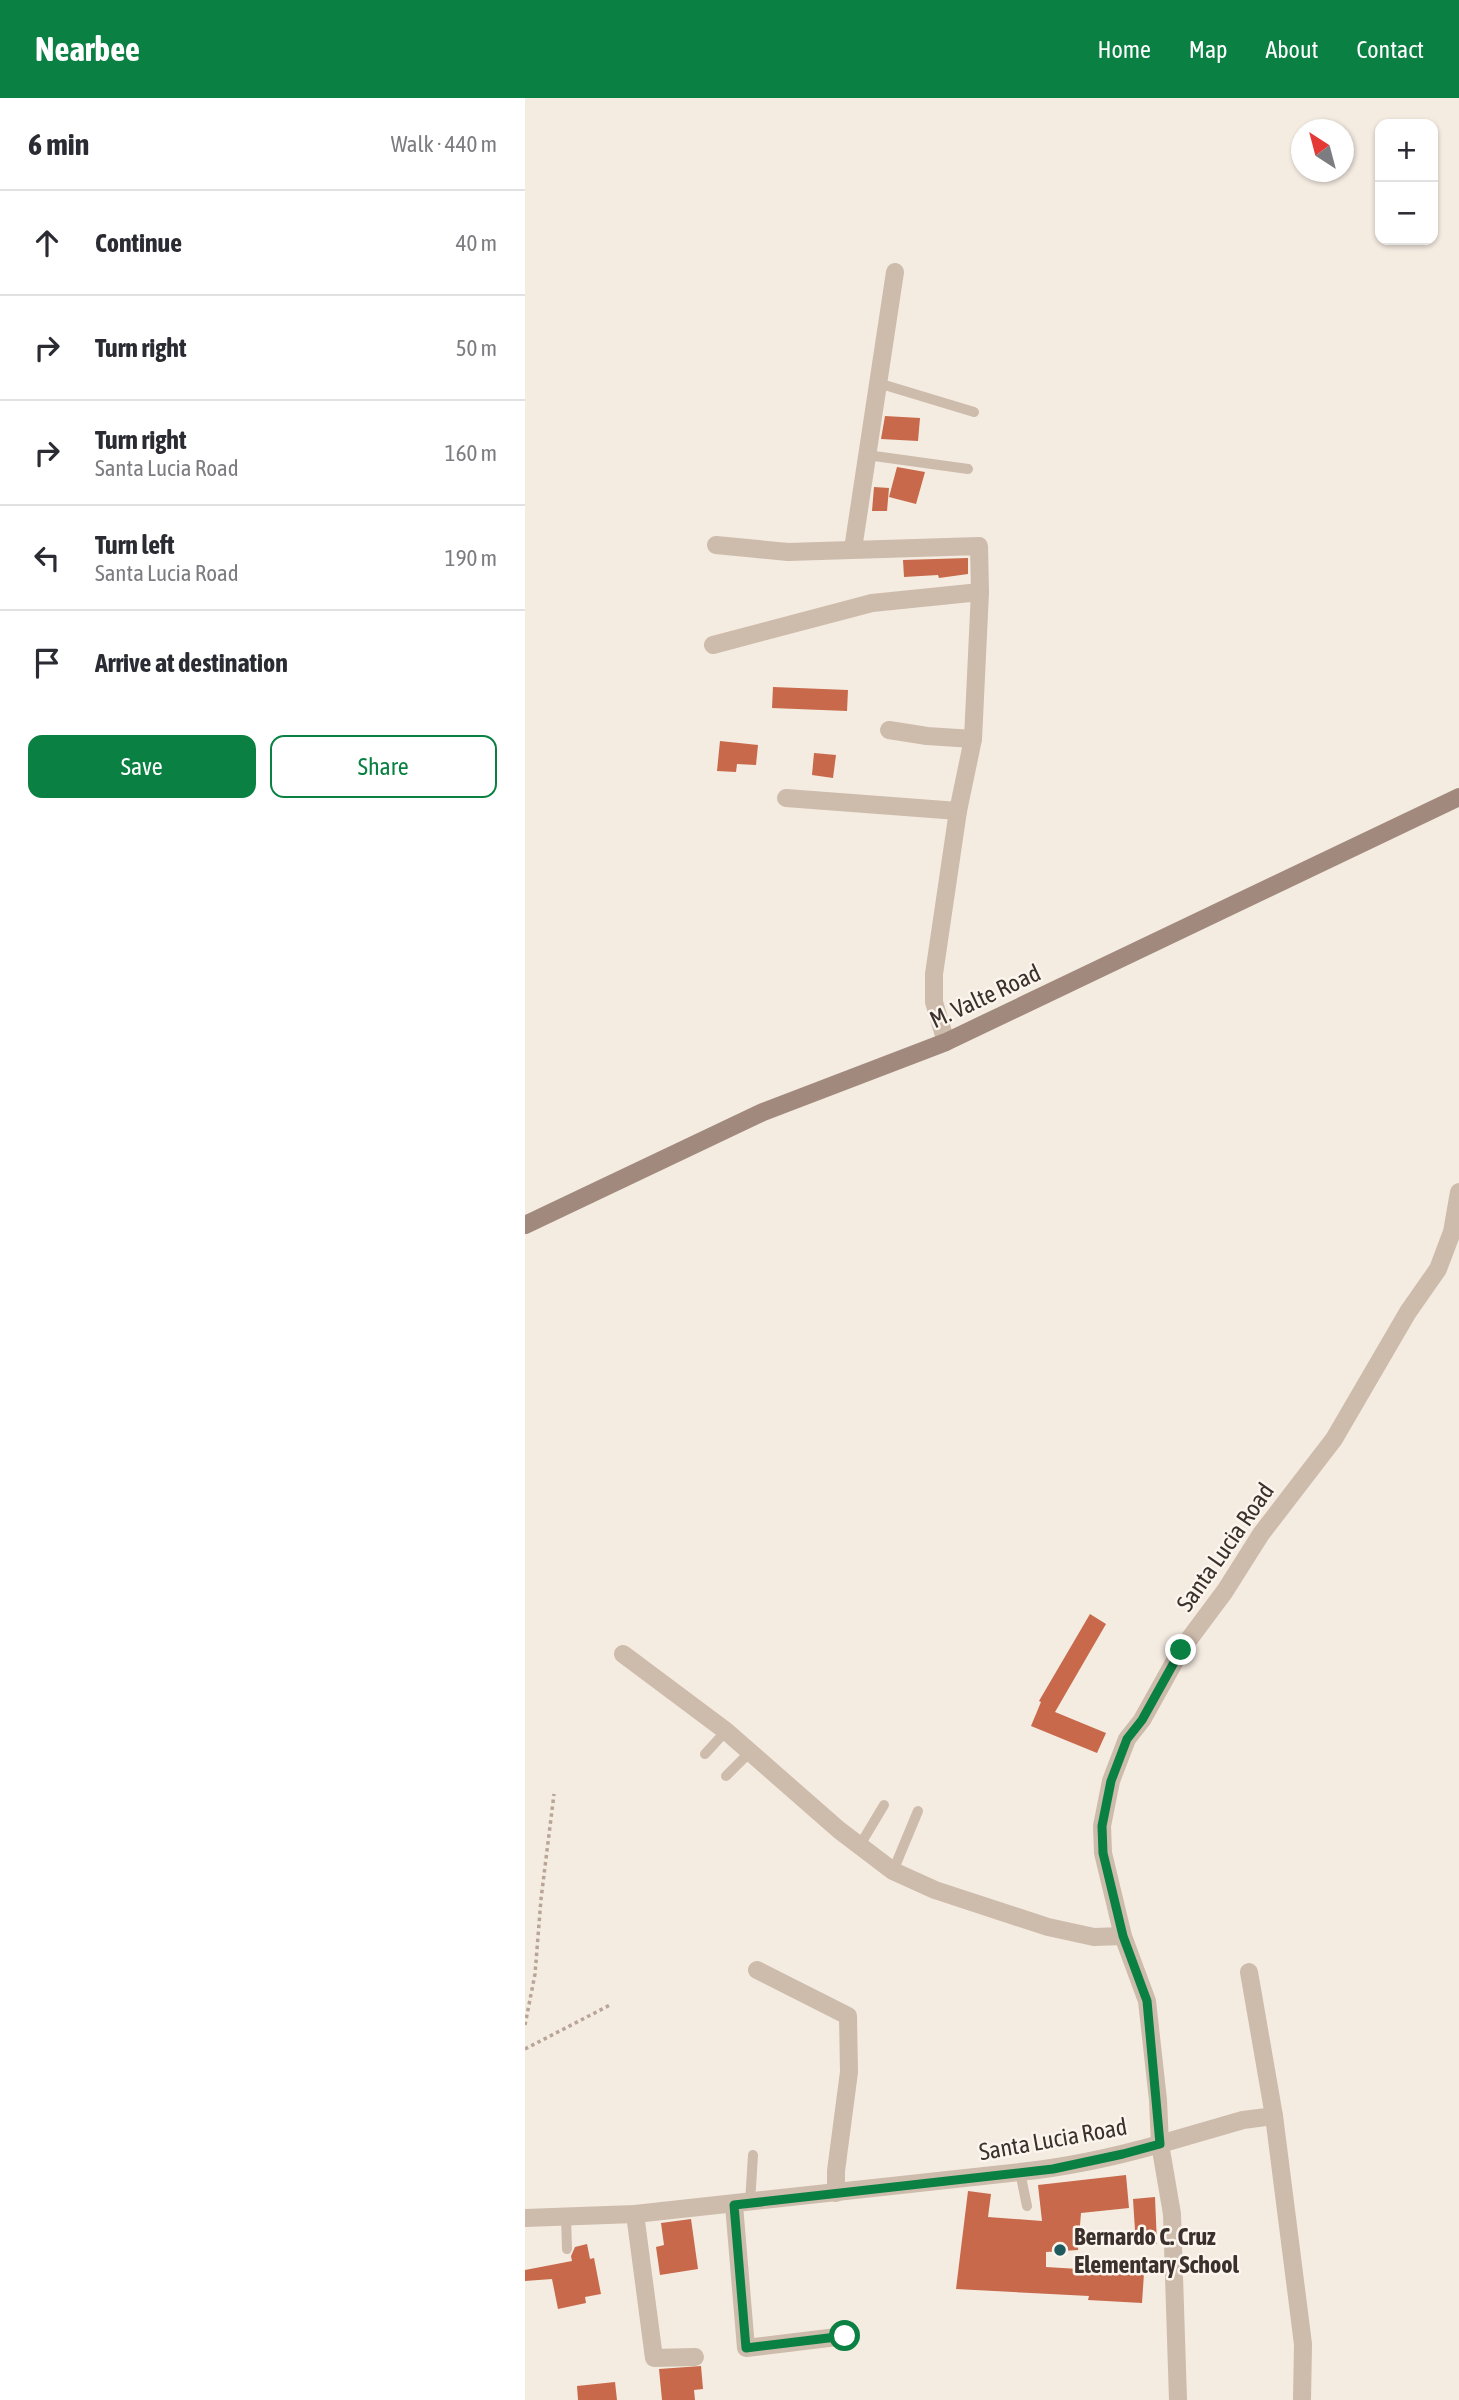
<!DOCTYPE html>
<html lang="en">
<head>
<meta charset="utf-8">
<style>
  body { margin:0; font-family:"Asap Condensed",sans-serif; background:#f7f7f7; color:#2b2b33 }
  .controls { position:absolute; right:21px; top:21px; display:grid; overflow:hidden; border-radius:14px; box-shadow:0 2px 5px #0004 }
  .controls button { width:63px; height:63px; display:grid; place-items:center; padding:0; border:0; border-bottom:2px solid #e1e1e2; background:#fff; color:#2b2b33; font:35px sans-serif }
  .compass { position:absolute; left:766px; top:21px; width:63px; height:63px; border-radius:50%; background:#fff; box-shadow:0 2px 5px #0004; rotate:324deg }
  .stop { position:absolute; width:21px; height:21px; margin:-16px; border:5px solid #0b8043; border-radius:50%; background:#fff }
  .stop.end { background:#0b8043; border-color:#fff; box-shadow:0 2px 7px #0008 }
  .list { margin:0; padding:0; list-style:none }
  h2 { display:flex; justify-content:space-between; align-items:center; height:91px; margin:0; padding:0 28px; font-size:30px }
  h2 small { font-size:23px; font-weight:400; color:#7c7c81 }
  .list li { display:grid; grid-template-columns:46px 1fr auto; gap:21px; align-items:center; box-sizing:border-box; height:105px; padding:0 28px; border-top:2px solid #e1e1e2 }
  .list b { display:block; font-size:26px; white-space:nowrap }
  .list p { margin:0; font-size:23px; white-space:nowrap; color:#7c7c81 }
  .list em { font-size:23px; font-style:normal; color:#7c7c81 }
  .actions { display:flex; gap:14px; padding:21px 28px }
  .actions a { flex:1; padding:16px 0; border:2px solid #0b8043; border-radius:14px; text-align:center; font-size:24px; color:#0b8043 }
  .actions .main { background:#0b8043; color:#fff }
  .icon { flex:none; width:38px; height:38px; fill:none; stroke:currentColor; stroke-width:2; stroke-linecap:round; stroke-linejoin:round }
  .map { position:relative; flex:none; width:934px; height:2302px; overflow:hidden }
  header { display:flex; align-items:center; gap:42px; box-sizing:border-box; height:98px; padding:0 35px; background:#0b8043; color:#fff }
  header strong { font-size:33px }
  nav { display:flex; gap:38px; margin-inline-start:auto; font-size:24px }
  main { display:flex }
  aside { flex:1; background:#fff }
  .map>svg:first-child { display:block }
  .building { fill:#c8694b }
  .lines { fill:none; stroke-linecap:round; stroke-linejoin:round }
  .path { stroke:#b9a596; stroke-width:3.5; stroke-dasharray:3.5 3.5; stroke-linecap:butt }
  .service { stroke:#cdbbac; stroke-width:10 }
  .minor { stroke:#cdbbac; stroke-width:18 }
  .secondary { stroke:#a18a7d; stroke-width:18 }
  .route { stroke:#0b8043; stroke-width:9 }
  .poi-dot { fill:#1f5a5e; stroke:#fbf5ee; stroke-width:2.5 }
  .labels { text-anchor:middle; dominant-baseline:central; stroke-width:5; stroke-linejoin:round; paint-order:stroke }
  .street-label { font-size:24px; fill:#3b302b; stroke:#fbf5ee }
  .poi-label { font-size:24px; font-weight:bold; fill:#3b302b; stroke:#fbf5ee; text-anchor:start }
</style>
</head>
<body>
<header>
<strong>Nearbee</strong>
<nav><a>Home</a><a>Map</a><a>About</a><a>Contact</a></nav>
</header>
<main>
<aside>
<h2>6 min<small>Walk · 440 m</small></h2>
<ul class="list">
<li><svg class="icon" aria-label="ahead" viewBox="0 0 24 24"><path d="M12 20V5M6 11l6-6 6 6"/></svg><div><b>Continue</b></div><em>40 m</em></li>
<li><svg class="icon" aria-label="right" viewBox="0 0 24 24"><path d="M7 20v-9h11M14 6l5 5-5 5"/></svg><div><b>Turn right</b></div><em>50 m</em></li>
<li><svg class="icon" aria-label="right" viewBox="0 0 24 24"><path d="M7 20v-9h11M14 6l5 5-5 5"/></svg><div><b>Turn right</b><p>Santa Lucia Road</p></div><em>160 m</em></li>
<li><svg class="icon" aria-label="left" viewBox="0 0 24 24"><path d="M17 20v-9H6M10 6l-5 5 5 5"/></svg><div><b>Turn left</b><p>Santa Lucia Road</p></div><em>190 m</em></li>
<li><svg class="icon" aria-label="arrive" viewBox="0 0 24 24"><path d="M6 21V4h12l-3 4 3 4H6"/></svg><div><b>Arrive at destination</b></div></li>
</ul>
<div class="actions"><a class="main">Save</a><a>Share</a></div>
</aside>
<div class="map">
<svg width="934" height="2302" viewBox="0 0 934 2302">
  <rect width="100%" height="100%" fill="#f4ebe1"/>
  <g class="building">
    <path d="M360,318L395,320L393,343L356,341Z"/>
    <path d="M372,369L400,374L391,406L364,399Z"/>
    <path d="M349,389L364,390L362,413H347Z"/>
    <path d="M443,460V476L414,480L413,477L379,479L378,462Z"/>
    <path d="M248,589L323,592L322,613L247,610Z"/>
    <path d="M195,643L233,647L231,667L212,666L211,674L192,673Z"/>
    <path d="M289,655L311,657L308,680L287,677Z"/>
    <path d="M565,1516L581,1526L530,1614L581,1635L572,1655L506,1628L516,1604L514,1603Z"/>
    <path d="M601,2077L604,2110L556,2115L553,2152L521,2154V2169L619,2175L617,2205L563,2202L564,2198L431,2191L443,2093L466,2096L463,2119L517,2123L513,2087Z"/>
    <path d="M630,2099L632,2146L611,2148L608,2101Z"/>
    <path d="M166,2121L173,2171L135,2177L131,2149L139,2147L136,2125Z"/>
    <path d="M62,2146L65,2161L69,2160L76,2196L60,2199L61,2205L33,2211L27,2181L0,2183V2172L47,2163L46,2158L50,2149Z"/>
    <path d="M176,2268L178,2291L169,2292L170,2302H137L134,2271Z"/>
    <path d="M90,2284L92,2302H53L52,2288Z"/>
  </g>
  <g class="lines">
    <g class="path">
      <path d="M0,1927L10,1876L16,1801L29,1696"/>
      <path d="M0,1951L85,1907"/>
    </g>
    <g class="service">
      <path d="M353,285L449,314"/>
      <path d="M342,357L443,371"/>
      <path d="M180,1656L201,1633"/>
      <path d="M201,1678L225,1654"/>
      <path d="M335,1747L359,1707"/>
      <path d="M368,1773L393,1713"/>
      <path d="M495,2074L502,2108"/>
      <path d="M225,2105L228,2057"/>
      <path d="M41,2118L42,2151"/>
    </g>
    <g class="minor">
      <path d="M191,447L263,454L454,448L455,494"/>
      <path d="M328,451L370,174"/>
      <path d="M188,547L347,505L455,494L448,641L433,713L409,876V904L421,944"/>
      <path d="M364,632L402,638L448,641"/>
      <path d="M261,700L433,713"/>
      <path d="M98,1556L201,1633L314,1732L368,1773L410,1792L523,1829L569,1839L598,1838"/>
      <path d="M232,1872L323,1918L324,1974L311,2073V2095"/>
      <path d="M724,1874L749,2018L778,2246L777,2302"/>
      <path d="M209,2107L221,2250L320,2238"/>
      <path d="M110,2116L129,2260L170,2259"/>
      <path d="M0,2120L110,2116L495,2074C543,2069 589,2059 635,2046L633,2002L622,1903L598,1838L578,1755L577,1728L586,1683L602,1641L617,1622L656,1552L700,1493L736,1436L809,1341L883,1214L913,1171L927,1134L934,1094"/>
      <path d="M653,2302L647,2116L635,2046L718,2022L749,2018"/>
    </g>
    <path class="secondary" d="M0,1127L238,1014L421,944L934,699"/>
  </g>
  <g class="lines">
    <path class="route" d="M320,2238L221,2250L209,2107L528,2071L598,2056L635,2046L622,1903L598,1838L578,1755L577,1728L586,1683L602,1641L617,1622L656,1552"/>
  </g>
  <circle class="poi-dot" cx="535" cy="2152" r="7"/>
  <g class="labels">
    <g class="street-label">
      <text transform="translate(460 898) rotate(-25)">M. Valte Road</text>
      <text transform="translate(700 1449) rotate(-55)">Santa Lucia Road</text>
      <text transform="translate(528 2041) rotate(-10)">Santa Lucia Road</text>
    </g>
    <g class="poi-label">
      <text x="549" y="2138">Bernardo C. Cruz<tspan x="549" dy="28">Elementary School</tspan></text>
    </g>
  </g>
</svg>
<div class="controls">
<button>+</button>
<button>−</button>
</div>
<svg class="compass" viewBox="-18 -18 36 36"><path d="M0-13l5 13h-10z" fill="#e53935"/><path d="M0 13l5-13h-10z" fill="#7c7c81"/></svg>
<div class="stop" style="left:320px;top:2238px"></div>
<div class="stop end" style="left:656px;top:1552px"></div>
</div>
</main>
</body>
</html>
